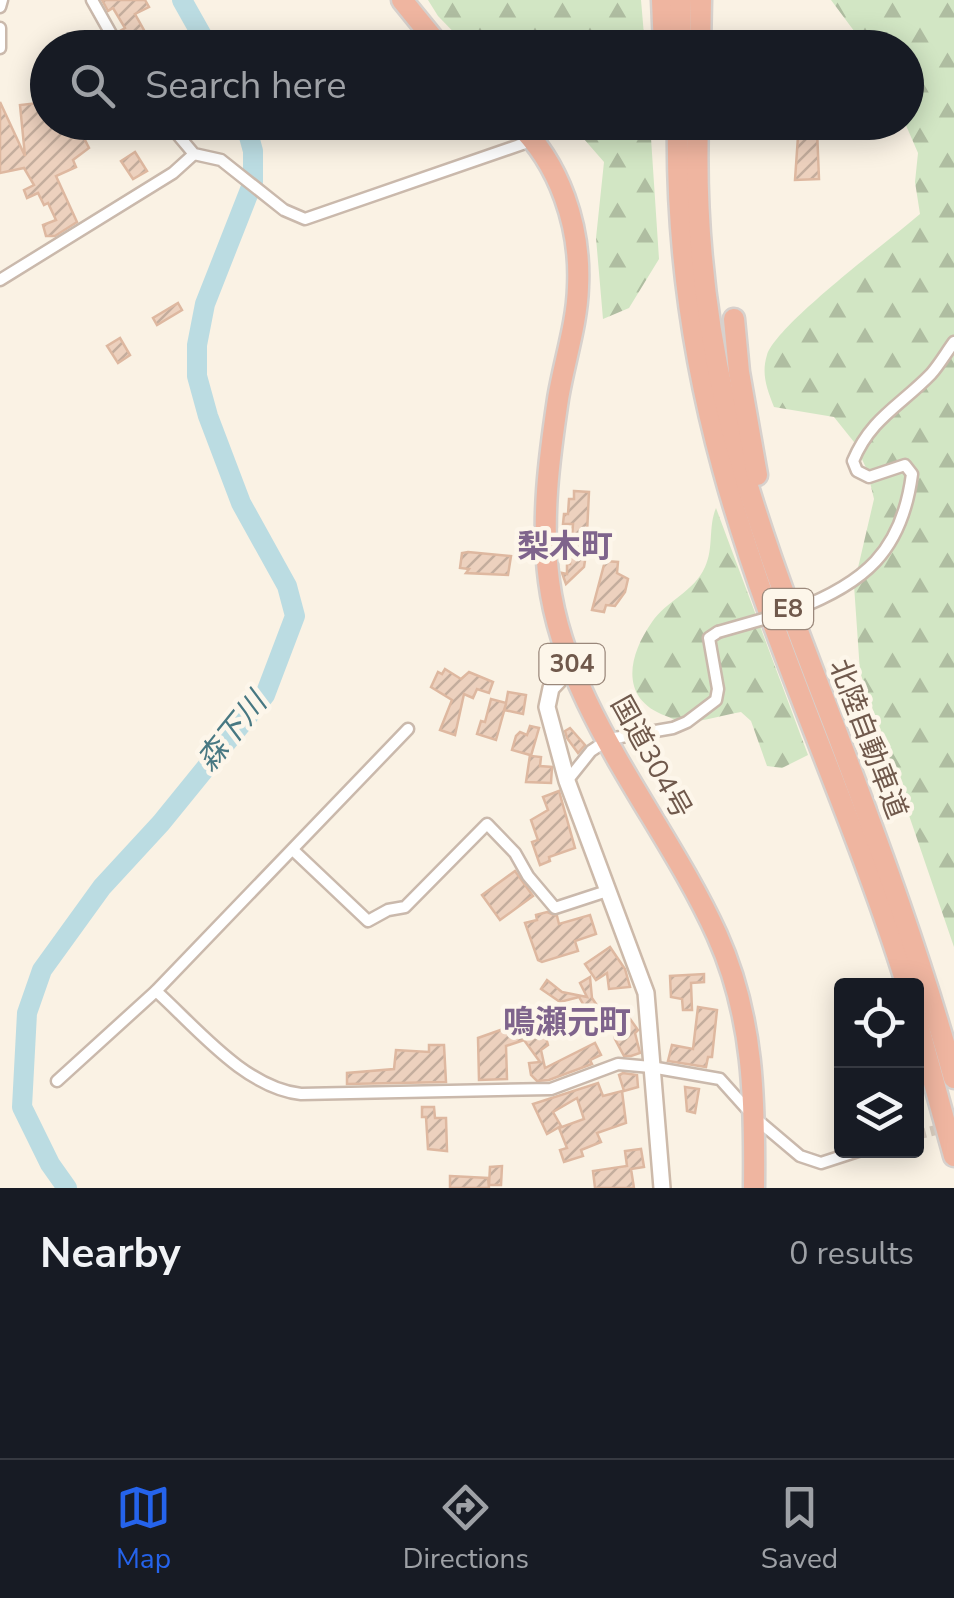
<!DOCTYPE html>
<html lang="en">
<head>
<meta charset="utf-8">
<style>
  body { margin:0; font-family:"Nunito Sans","Noto Sans JP",sans-serif; background:#20242c; color:#f1f3f6 }
  .controls { position:absolute; right:30px; bottom:30px; display:grid; overflow:hidden; border-radius:10px; box-shadow:0 5px 25px #0003 }
  .controls button { width:90px; height:90px; display:grid; place-items:center; padding:0; border:0; border-bottom:2px solid #363941; background:#171b24; color:#f1f3f6; font:50px sans-serif }
  .list { margin:0; padding:0; list-style:none }
  h2 { display:flex; justify-content:space-between; align-items:center; height:130px; margin:0; padding:0 40px; font-size:42px }
  h2 small { font-size:32px; font-weight:400; color:#9ea1a6 }
  .icon { flex:none; width:55px; height:55px; fill:none; stroke:currentColor; stroke-width:2; stroke-linecap:round; stroke-linejoin:round }
  .map { position:relative; flex:none; width:954px; height:1188px; overflow:hidden }
  .search { position:absolute; background:#171b24; box-shadow:0 5px 25px #0003; left:30px; right:30px; top:30px; height:110px; display:flex; align-items:center; gap:25px; box-sizing:border-box; padding:0 35px; border-radius:55px; color:#9ea1a6; font-size:38px }
  .sheet { height:270px; background:#171b24 }
  nav { display:flex; justify-content:space-around; align-items:center; box-sizing:border-box; height:140px; border-top:2px solid #363941; background:#171b24; font-size:28px; color:#9ea1a6 }
  nav a { display:grid; justify-items:center; gap:5px }
  nav .on { color:#2563eb }
  .map>svg:first-child { display:block }
  .forest { fill:url(#forest-firs) }
  .lines { fill:none; stroke-linecap:round; stroke-linejoin:round }
  .river { stroke:#bbdce2; stroke-width:20 }
  .building { fill:url(#building-hatch); stroke:#deb8a0; stroke-width:2.5 }
  .street-tunnel { stroke:#d8ccbe; stroke-width:10; stroke-dasharray:10 5; stroke-linecap:butt }
  .street-casing { stroke:#cab9ac; stroke-width:15 }
  .secondary-casing { stroke:#cdbaaa; stroke-width:20 }
  .highway-casing { stroke:#d7d1cd; stroke-width:25 }
  .street { stroke:#fff; stroke-width:10 }
  .secondary { stroke:#fff; stroke-width:15 }
  .highway { stroke:#efb5a0; stroke-width:20 }
  .street-bridge-casing { stroke:#cab9ac; stroke-width:15; stroke-linecap:butt }
  .street-bridge { stroke:#fff; stroke-width:10 }
  .labels { text-anchor:middle; dominant-baseline:central; stroke-width:9; stroke-linejoin:round; paint-order:stroke }
  .shield { fill:#fdf6ea; stroke:#9a887b; stroke-width:2.5 }
  .shield-label { font-size:25px; font-weight:bold; fill:#70594c }
  .street-label { font-size:28px; fill:#70594c; stroke:#fdf6ea }
  .water-label { font-size:30px; font-style:italic; fill:#487882; stroke:#fdf6ea }
  .quarter-label { font-size:32px; font-weight:bold; fill:#7f648c; stroke:#fdf6ea }
</style>
</head>
<body>
<div class="map">
<svg width="954" height="1188" viewBox="0 0 954 1188">
  <defs>
    <pattern id="forest-firs" width="22" height="20" patternUnits="userSpaceOnUse" patternTransform="scale(2.5)"><rect width="22" height="20" fill="#d2e6c4"/><path d="M5 1l3.5 6h-7zM16 11l3.5 6h-7z" fill="#afbda1"/></pattern>
    <pattern id="building-hatch" width="6" height="6" patternUnits="userSpaceOnUse" patternTransform="scale(2.5)"><rect width="6" height="6" fill="#edd1be"/><path d="M-1 1l2-2M0 6l6-6M5 7l2-2" fill="none" stroke="#c4ad9d"/></pattern>
  </defs>
  <rect width="100%" height="100%" fill="#faf2e4"/>
  <g class="forest">
    <path d="M428,0H641L645,47H468L438,16Z"/>
    <path d="M831,0H954V947L860,672L854,585L874,499L867,470L854,442L834,417L774,407C767,389 761,374 767,355C777,324 890,240 920,214L915,182L918,153L905,123L906,48L866,47Z"/>
    <path d="M570,123H650L659,259L629,308L603,319L596,238L604,162Z"/>
    <path d="M716,508L808,755L782,768L767,766L751,721L741,712C723,715 705,721 688,722C680,722 673,719 666,716C619,699 628,656 652,622C666,601 694,592 705,567C714,548 708,527 716,508Z"/>
  </g>
  <g class="lines">
    <g class="river">
      <path d="M182,0L209,48"/>
      <path d="M67,1188L50,1164L22,1107L27,1013L42,970L102,887L161,823L265,695L295,616L287,586L241,503L208,416L197,376V345L205,304L253,182V151L245,122"/>
    </g>
  </g>
  <g class="building">
    <path d="M102,0H145L149,7L135,14L154,48H128L120,31L125,28L113,8L108,11Z"/>
    <path d="M0,102L25,156L20,105L48,102V122H71L74,137L82,134L89,148L73,160L76,167L56,176L77,222L55,236H46L43,225L56,220L48,203L44,205L38,193L27,198L24,190L34,185L24,168L0,173Z"/>
    <path d="M799,122H810L811,129H817L819,179L795,180Z"/>
    <path d="M135,152L147,171L133,179L121,161Z"/>
    <path d="M178,303L182,310L157,325L153,318Z"/>
    <path d="M120,338L130,355L118,363L107,346Z"/>
    <path d="M574,491L589,492L586,554L584,567L566,584L562,573L567,574V564H570L573,524H563L564,514H568L569,499H574Z"/>
    <path d="M468,552L511,556L508,575L466,573L469,569L460,568L462,553Z"/>
    <path d="M605,561L618,562L617,573L628,579L625,592L615,606L606,605L604,612L592,610Z"/>
    <path d="M445,669L461,679L469,672L493,682L489,693L477,689L473,698L464,694L455,735L440,730L452,700L431,687L438,672L442,674Z"/>
    <path d="M508,692L526,695L523,714L504,710L506,704L496,740L477,734L481,721L485,722L491,699L506,703Z"/>
    <path d="M530,726L539,728L531,756L541,757L540,766L552,767L551,783L526,782L530,755L512,750L516,736L520,732L527,735Z"/>
    <path d="M570,728L585,745L578,753L567,738L565,731Z"/>
    <path d="M559,791L575,848L549,857L550,861L540,865L532,842L538,840L531,820L548,810L543,797Z"/>
    <path d="M515,871L533,896L500,920L482,895Z"/>
    <path d="M547,912L557,916L559,924L590,915L596,934L575,941L578,951L542,962L538,960L525,923L537,920L536,915Z"/>
    <path d="M610,947L625,969L630,987L609,989L607,973L596,980L585,964Z"/>
    <path d="M704,974V982L691,983L692,1010H683L682,999L671,997L670,976Z"/>
    <path d="M590,977L592,998L611,1026L599,1032L579,997L560,1002L541,989L547,980L562,992L587,997L580,983Z"/>
    <path d="M698,1007L717,1010L712,1057H708L706,1067L668,1061L672,1045L693,1049Z"/>
    <path d="M623,1009L638,1030L635,1033L640,1053L631,1056H624L615,1039L612,1015Z"/>
    <path d="M540,1016L548,1045L541,1050L545,1068L595,1043L601,1055L590,1060L592,1064L549,1080L537,1081L531,1075L529,1063L540,1062L524,1040L506,1046L507,1079L479,1080L478,1038Z"/>
    <path d="M429,1045H444L446,1082L347,1084V1073L394,1069L396,1050L429,1052Z"/>
    <path d="M623,1073L637,1075L638,1087L624,1091L619,1075Z"/>
    <path d="M598,1083L603,1096L622,1091L626,1123L597,1133L601,1142L581,1150L583,1156L564,1162L560,1150L567,1148L559,1128L584,1119L577,1098L553,1112L561,1126L547,1134L533,1104Z"/>
    <path d="M685,1087L699,1089L695,1113L687,1111Z"/>
    <path d="M422,1107H434L435,1118H446L447,1151L428,1149L426,1117H422Z"/>
    <path d="M641,1149L644,1167L631,1169L634,1188H595L593,1171L627,1166L625,1151Z"/>
    <path d="M502,1166L501,1185H489L490,1167Z"/>
    <path d="M450,1176L488,1178L489,1188H450Z"/>
  </g>
  <g class="lines">
    <path class="street-tunnel" d="M916,1135L948,1127"/>
    <defs>
      <g id="street">
        <path d="M92,0L119,48"/>
        <path d="M0,7L2,0"/>
        <path d="M0,28V48"/>
        <path d="M167,122L194,154L221,160L284,210L305,219L534,140"/>
        <path d="M0,280L173,173L194,154"/>
        <path d="M795,610C864,583 902,552 912,474L905,465L869,477L857,471L853,461C871,418 900,406 931,374C939,365 946,353 954,342"/>
        <path d="M567,781L591,751L609,739L673,728L687,722L716,700L718,689L709,638L718,632"/>
        <path d="M293,850L368,921L388,910L405,907L487,824L515,853L528,876L555,908L607,891"/>
        <path d="M156,991C197,1028 245,1088 301,1094L551,1089L618,1064L651,1067L720,1079L755,1118L800,1156L821,1163L861,1150"/>
        <path d="M57,1081L156,991L408,729"/>
      </g>
      <path id="secondary" d="M572,666L551,688L547,707L567,781L646,993L662,1188"/>
      <g id="highway">
        <path d="M402,0L441,48"/>
        <path d="M662,0L664,48"/>
        <path d="M680,48L681,0"/>
        <path d="M700,48L701,0"/>
        <path d="M516,122C560,163 581,227 578,287C577,324 564,362 558,399C549,459 541,520 549,581C565,709 665,820 717,935C754,1017 755,1100 754,1188"/>
        <path d="M678,122C676,240 692,356 723,469C771,645 853,811 907,986"/>
        <path d="M698,122C695,216 704,311 725,402C752,516 795,624 837,733C880,847 922,961 954,1078"/>
        <path d="M734,319L739,372L757,475"/>
        <path d="M916,1017L954,1156"/>
      </g>
    </defs>
    <use href="#street" class="street-casing"/>
    <use href="#secondary" class="secondary-casing"/>
    <use href="#highway" class="highway-casing"/>
    <use href="#street" class="street"/>
    <use href="#secondary" class="secondary"/>
    <use href="#highway" class="highway"/>
    <defs>
      <path id="street-bridge" d="M718,632L795,610"/>
    </defs>
    <use href="#street-bridge" class="street-bridge-casing"/>
    <use href="#street-bridge" class="street-bridge"/>
  </g>
  <g class="labels">
    <g class="shield">
      <rect x="763" y="589" width="50" height="40" rx="8"/>
      <rect x="539.5" y="644" width="65" height="40" rx="8"/>
    </g>
    <g class="shield-label">
      <text x="788" y="609">E8</text>
      <text x="572" y="664">304</text>
    </g>
    <g class="street-label">
      <text transform="translate(868 739) rotate(69)">北陸自動車道</text>
      <text transform="translate(651 757) rotate(61)">国道304号</text>
    </g>
    <g class="water-label">
      <text transform="translate(232 732) rotate(-51)">森下川</text>
    </g>
    <g class="quarter-label">
      <text x="565" y="546">梨木町</text>
      <text x="567" y="1022">鳴瀬元町</text>
    </g>
  </g>
</svg>
<div class="controls">
<button><svg class="icon" aria-label="locate" viewBox="0 0 24 24"><circle cx="12" cy="12" r="6"/><path d="M12 2v4M12 18v4M2 12h4M18 12h4"/></svg></button>
<button><svg class="icon" aria-label="layers" viewBox="0 0 24 24"><path d="M12 4l9 5-9 5-9-5zM3 14l9 5 9-5"/></svg></button>
</div>
<div class="search"><svg class="icon" aria-label="search" viewBox="0 0 24 24"><circle cx="10" cy="10" r="6"/><path d="M15 15l6 6"/></svg>Search here</div>
</div>
<section class="sheet">
<h2>Nearby<small>0 results</small></h2>
<ul class="list">
</ul>
</section>
<nav>
<a class="on"><svg class="icon" aria-label="map" viewBox="0 0 24 24"><path d="M3 6l6-2 6 2 6-2v14l-6 2-6-2-6 2zM9 4v14M15 6v14"/></svg>Map</a>
<a><svg class="icon" aria-label="directions" viewBox="0 0 24 24"><path d="M12 3l9 9-9 9-9-9zM9 14v-3h6M13 9l2 2-2 2"/></svg>Directions</a>
<a><svg class="icon" aria-label="saved" viewBox="0 0 24 24"><path d="M7 4h10v16l-5-4-5 4z"/></svg>Saved</a>
</nav>
</body>
</html>
